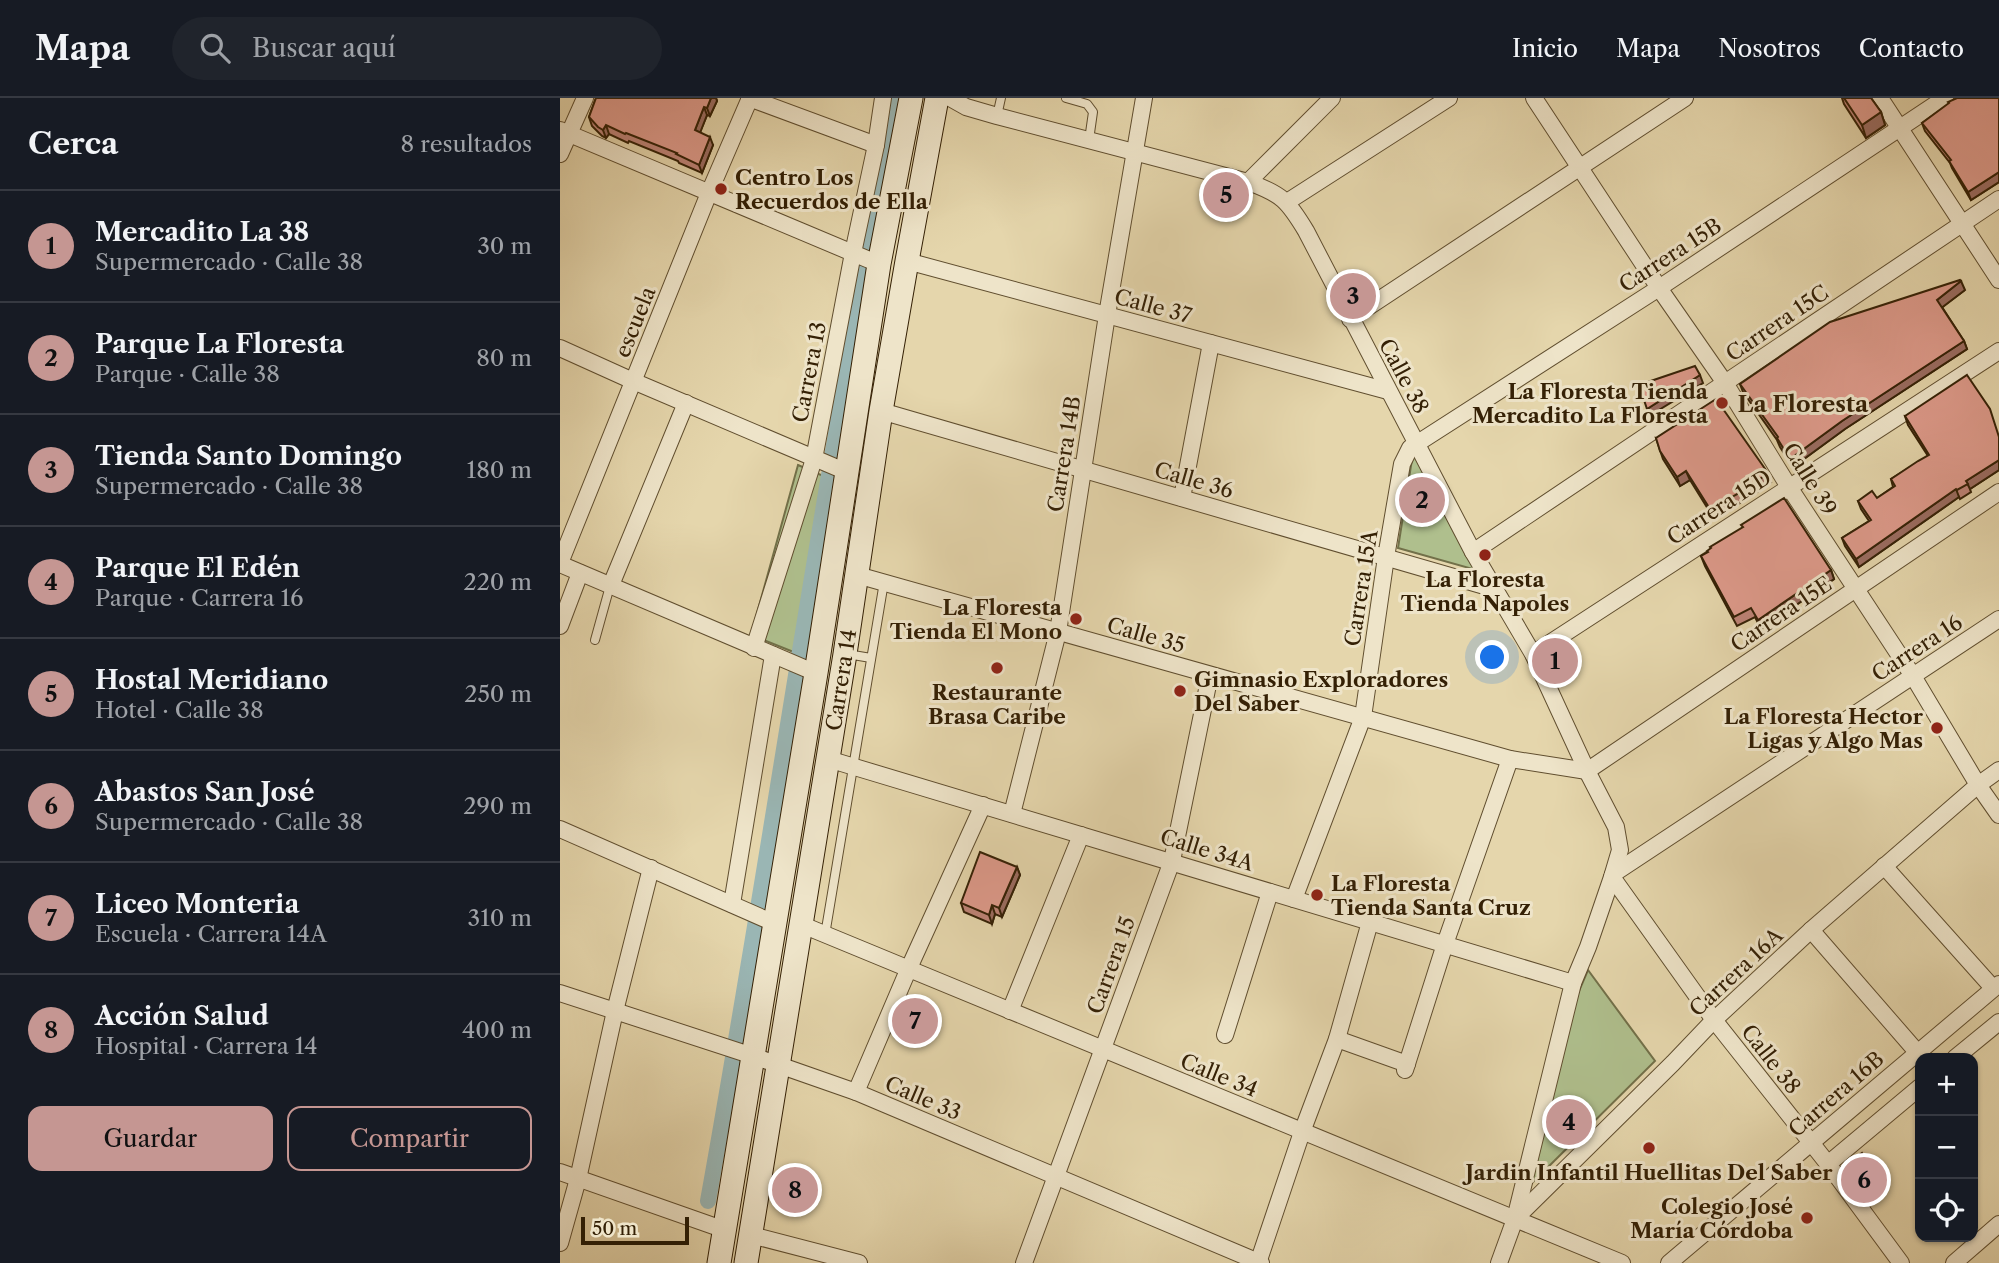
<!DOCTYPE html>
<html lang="es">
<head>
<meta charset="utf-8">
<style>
  body { margin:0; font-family:"Libre Caslon Text",serif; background:#20242c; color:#f1f3f6 }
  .controls { position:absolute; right:21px; bottom:21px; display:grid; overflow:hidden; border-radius:14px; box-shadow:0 2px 5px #0004 }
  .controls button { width:63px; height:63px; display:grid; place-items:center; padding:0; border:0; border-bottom:2px solid #363941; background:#171b24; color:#f1f3f6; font:35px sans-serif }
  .scale { position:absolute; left:21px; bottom:18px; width:108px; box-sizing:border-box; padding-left:7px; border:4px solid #342005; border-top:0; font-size:19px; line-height:24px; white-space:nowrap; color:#342005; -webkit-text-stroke:5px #eee4c9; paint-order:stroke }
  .you { position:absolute; left:933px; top:560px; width:24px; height:24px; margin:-18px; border:5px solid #fff; border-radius:50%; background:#1a73e8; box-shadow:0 0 0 10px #1a73e833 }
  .badge { display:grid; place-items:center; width:46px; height:46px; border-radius:50%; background:#c59692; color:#111; font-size:23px; font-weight:700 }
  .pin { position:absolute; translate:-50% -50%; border:4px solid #fff; box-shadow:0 2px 7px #0006 }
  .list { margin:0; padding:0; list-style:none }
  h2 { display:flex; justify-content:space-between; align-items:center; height:91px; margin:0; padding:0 28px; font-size:30px }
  h2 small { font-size:23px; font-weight:400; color:#9ea1a6 }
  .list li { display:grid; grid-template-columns:46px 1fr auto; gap:21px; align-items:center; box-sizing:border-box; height:112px; padding:0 28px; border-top:2px solid #363941 }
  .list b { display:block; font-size:26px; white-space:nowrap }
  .list p { margin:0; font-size:23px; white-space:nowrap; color:#9ea1a6 }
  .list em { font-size:23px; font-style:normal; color:#9ea1a6 }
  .actions { display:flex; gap:14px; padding:21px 28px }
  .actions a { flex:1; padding:16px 0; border:2px solid #c59692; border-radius:14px; text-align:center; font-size:24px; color:#c59692 }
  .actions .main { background:#c59692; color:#111 }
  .icon { flex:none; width:38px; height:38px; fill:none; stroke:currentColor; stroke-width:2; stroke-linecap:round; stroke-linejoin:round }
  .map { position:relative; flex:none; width:1439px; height:1165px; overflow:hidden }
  header { display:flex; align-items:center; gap:42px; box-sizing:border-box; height:98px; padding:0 35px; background:#171b24; border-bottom:2px solid #363941 }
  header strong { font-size:33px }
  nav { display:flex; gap:38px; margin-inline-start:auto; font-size:24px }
  .search { width:490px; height:63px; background:#20242c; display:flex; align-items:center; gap:18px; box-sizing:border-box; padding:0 24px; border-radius:38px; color:#9ea1a6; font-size:26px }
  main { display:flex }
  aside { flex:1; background:#171b24 }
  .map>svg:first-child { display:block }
  .green { fill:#afbf8d; stroke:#727049; stroke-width:2 }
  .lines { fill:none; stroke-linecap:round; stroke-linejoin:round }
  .canal { stroke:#9ab6b4; stroke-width:16 }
  .service-casing { stroke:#604e2f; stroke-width:10 }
  .minor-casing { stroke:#604e2f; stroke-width:18 }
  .secondary-casing { stroke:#342005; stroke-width:25 }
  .service { stroke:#eee4c9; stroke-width:8 }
  .minor { stroke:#eee4c9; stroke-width:16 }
  .secondary { stroke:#eee4c9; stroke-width:23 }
  .wall { fill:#bf8478; stroke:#342005; stroke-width:2 }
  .shaded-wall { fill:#9b6c61; stroke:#342005; stroke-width:2 }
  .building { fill:#de9a8b; stroke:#342005; stroke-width:2 }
  .poi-dot { fill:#8f2418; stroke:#eee4c9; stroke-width:2.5 }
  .labels { text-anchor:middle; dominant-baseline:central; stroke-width:6; stroke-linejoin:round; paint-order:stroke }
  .poi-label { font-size:21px; font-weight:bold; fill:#342005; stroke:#eee4c9; text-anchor:end }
  .street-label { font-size:21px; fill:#342005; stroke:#eee4c9 }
  .neighbourhood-label { font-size:23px; font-weight:bold; fill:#342005; stroke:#eee4c9 }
</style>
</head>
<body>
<header>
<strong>Mapa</strong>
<div class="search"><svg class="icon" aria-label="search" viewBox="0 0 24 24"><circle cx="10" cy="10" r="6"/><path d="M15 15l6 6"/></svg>Buscar aquí</div>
<nav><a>Inicio</a><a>Mapa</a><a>Nosotros</a><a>Contacto</a></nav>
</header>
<main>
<aside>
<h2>Cerca<small>8 resultados</small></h2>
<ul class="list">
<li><span class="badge">1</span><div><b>Mercadito La 38</b><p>Supermercado · Calle 38</p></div><em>30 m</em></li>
<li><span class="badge">2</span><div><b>Parque La Floresta</b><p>Parque · Calle 38</p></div><em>80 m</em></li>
<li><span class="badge">3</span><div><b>Tienda Santo Domingo</b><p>Supermercado · Calle 38</p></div><em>180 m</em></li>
<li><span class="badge">4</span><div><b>Parque El Edén</b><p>Parque · Carrera 16</p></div><em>220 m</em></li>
<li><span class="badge">5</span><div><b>Hostal Meridiano</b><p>Hotel · Calle 38</p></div><em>250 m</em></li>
<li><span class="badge">6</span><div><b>Abastos San José</b><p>Supermercado · Calle 38</p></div><em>290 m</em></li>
<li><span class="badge">7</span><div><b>Liceo Monteria</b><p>Escuela · Carrera 14A</p></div><em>310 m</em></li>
<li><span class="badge">8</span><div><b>Acción Salud</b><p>Hospital · Carrera 14</p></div><em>400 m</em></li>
</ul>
<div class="actions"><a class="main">Guardar</a><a>Compartir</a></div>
</aside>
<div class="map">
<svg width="1439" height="1165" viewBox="0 0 1439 1165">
  <rect width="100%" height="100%" fill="#e5d6ac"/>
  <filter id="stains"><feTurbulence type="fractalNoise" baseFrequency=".00286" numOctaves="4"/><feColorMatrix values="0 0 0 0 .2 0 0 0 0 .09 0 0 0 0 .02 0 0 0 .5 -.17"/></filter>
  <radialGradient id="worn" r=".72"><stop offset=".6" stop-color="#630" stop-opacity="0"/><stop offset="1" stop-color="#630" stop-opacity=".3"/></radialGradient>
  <g class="green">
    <path d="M853,355L916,472L838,450Z"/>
    <path d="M238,367L275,383L246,559L191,537Z"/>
    <path d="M1028,872L1095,963L971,1086L1016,900Z"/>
  </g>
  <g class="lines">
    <path class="canal" d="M148,1103C214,736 265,366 337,0"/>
    <defs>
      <g id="service">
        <path d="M506,0L527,6L533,14L529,42"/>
        <path d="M437,18L441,0"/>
        <path d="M35,542L50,488"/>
        <path d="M287,556L311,560"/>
        <path d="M265,837L324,484"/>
      </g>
      <g id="minor">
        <path d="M189,0L316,47"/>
        <path d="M390,0L406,9L437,18L688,84C722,96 728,103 746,133L913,454L973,556L1027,673L1056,729L1060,752L1052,779L1028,849L1013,885L955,1121L939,1165"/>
        <path d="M974,0L1099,190L1165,285L1229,389L1353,578L1418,687L1439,717"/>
        <path d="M1320,0L1439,182"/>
        <path d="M0,32L319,166"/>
        <path d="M0,56L25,0"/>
        <path d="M688,84L772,0"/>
        <path d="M727,104L889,0"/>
        <path d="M347,163L828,293"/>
        <path d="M790,221L1125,0"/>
        <path d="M0,250L73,283L287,374"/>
        <path d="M321,313L935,491"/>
        <path d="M622,400L651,245"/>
        <path d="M913,454L1439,101"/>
        <path d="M0,465L149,95L190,0"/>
        <path d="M0,466L256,575"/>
        <path d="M297,477L950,661L1027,673L1439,394"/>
        <path d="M51,487L126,305"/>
        <path d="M0,528L20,475"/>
        <path d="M194,550L254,361L293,155L316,47L323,0"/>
        <path d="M973,556L1439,253"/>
        <path d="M268,661L1013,885"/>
        <path d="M452,716L498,534L547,217L584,0"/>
        <path d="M0,731L214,825"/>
        <path d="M1324,768L1433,890"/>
        <path d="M1053,776L1439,521"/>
        <path d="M1052,779L1154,922L1268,1066L1341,1165"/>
        <path d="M734,801L803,619L826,459L842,366L850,350L1099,190L1385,0"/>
        <path d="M172,806L213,557"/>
        <path d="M240,826L1062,1165"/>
        <path d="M1251,832L1357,954"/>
        <path d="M0,895L193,958L296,994L701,1165"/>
        <path d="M450,913L521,737"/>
        <path d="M665,937L710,794"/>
        <path d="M777,941L847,966"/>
        <path d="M1395,960L1439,924"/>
        <path d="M845,972L885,846L950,661"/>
        <path d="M296,994L349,870L423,707"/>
        <path d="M1268,1066L1360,989"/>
        <path d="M0,1074L165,1132"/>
        <path d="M955,1121L1113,965L1154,922L1251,832L1418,687L1439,672"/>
        <path d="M191,1137L299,1165"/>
        <path d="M0,1145L18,1081L55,913L91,770"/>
        <path d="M464,1165L612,763L650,577"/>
        <path d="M698,1165L742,1034L777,941L810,824"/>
        <path d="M1109,1165L1439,886"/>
        <path d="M1394,1165L1439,1126"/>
      </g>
      <g id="secondary">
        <path d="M159,1165L256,575L319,166L351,0"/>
        <path d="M186,1165L285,556L321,313L347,163L377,0"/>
      </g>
    </defs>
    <use href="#service" class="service-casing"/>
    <use href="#minor" class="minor-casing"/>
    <use href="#secondary" class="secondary-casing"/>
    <use href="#service" class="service"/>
    <use href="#minor" class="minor"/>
    <use href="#secondary" class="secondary"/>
  </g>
  <g class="wall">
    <path d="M36,0H156L157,3L150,18L147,17L140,34L153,47L142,75L119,65L118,63L69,43L68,45L49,36L46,40L42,38L32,28L29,19Z"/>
    <path d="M1282,0H1311L1321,14L1325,27L1306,40L1284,6Z"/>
    <path d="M1439,0V84L1411,102L1392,70L1390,65L1365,33L1362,25L1389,6Z"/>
    <path d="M1405,192L1382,209L1404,243L1407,251L1285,331L1233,369L1220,349L1217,342L1183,294L1180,286Z"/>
    <path d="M1345,318L1439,338V372L1410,391L1411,394L1400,401L1399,399L1299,469L1285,448L1282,440L1309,423L1301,411L1298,403L1317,400L1333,389L1331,381L1368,358L1348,327Z"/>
    <path d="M1096,340L1208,375L1211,384L1186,402L1153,419L1130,382L1120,388L1103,361Z"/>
    <path d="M1148,454L1271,472L1274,481L1201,531L1195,519L1177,528L1145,468L1141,458Z"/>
    <path d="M457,769L460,777L442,819L435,816L432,826L404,814L401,805Z"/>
    <path d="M1285,1068L1321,1087L1306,1100L1289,1076Z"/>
  </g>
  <g class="shaded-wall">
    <path d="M151,0H156L157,3L150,18L147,10Z"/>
    <path d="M144,9L147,17L138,40L135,32Z"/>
    <path d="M1321,14L1325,27L1306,40L1302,27Z"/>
    <path d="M46,27L49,36L46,40L43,32Z"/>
    <path d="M150,39L153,47L142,75L139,67Z"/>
    <path d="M1439,74V84L1411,102L1408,94Z"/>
    <path d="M1401,183L1405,192L1380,211L1377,202Z"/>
    <path d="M1404,243L1407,251L1285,331L1233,369L1230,361L1282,323Z"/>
    <path d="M1140,277L1143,285L1089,318L1087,311Z"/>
    <path d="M1439,362V372L1410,391L1406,383Z"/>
    <path d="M1126,373L1130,382L1120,388L1117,379Z"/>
    <path d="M1208,375L1211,384L1186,402L1183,393Z"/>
    <path d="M1396,391L1399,399L1299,469L1296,461Z"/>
    <path d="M1271,472L1274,481L1201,531L1198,522Z"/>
    <path d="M457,769L460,777L442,819L439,810Z"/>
    <path d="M432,807L435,816L432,826L429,817Z"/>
    <path d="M1318,1078L1321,1087L1306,1100L1303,1091Z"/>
  </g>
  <g class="building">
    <path d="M36,0H151L147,10L144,9L135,32L150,39L139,67L116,56L117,55L66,35L65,36L46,27L43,32L38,29L29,19Z"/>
    <path d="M1284,0H1311L1321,14L1302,27Z"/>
    <path d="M1397,0H1439V74L1408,94L1389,63L1391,62L1362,25L1389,5L1388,4Z"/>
    <path d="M1400,182L1401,183L1377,202L1404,243L1282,323L1230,361L1217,340L1218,339L1180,286L1270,224Z"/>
    <path d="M1135,268L1140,277L1087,311L1079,287Z"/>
    <path d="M1407,277L1430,311L1439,339V362L1406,383L1408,386L1397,392L1396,391L1296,461L1282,440L1311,422L1298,403L1312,393L1317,400L1335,388L1331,381L1358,363L1369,357L1345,318Z"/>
    <path d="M1156,301L1208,375L1183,393L1150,411L1126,373L1117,379L1100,353L1096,340Z"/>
    <path d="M1224,400L1271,472L1198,522L1191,510L1174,519L1141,458L1148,454L1147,453L1151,450L1150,449L1183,429L1181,427Z"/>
    <path d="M420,754L457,769L439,810L432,807L429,817L401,805Z"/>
    <path d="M1302,1055L1318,1078L1303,1091L1285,1068Z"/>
  </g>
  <g class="poi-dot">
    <circle cx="161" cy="91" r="7"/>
    <circle cx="1162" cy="305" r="7"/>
    <circle cx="925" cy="457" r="7"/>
    <circle cx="516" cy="521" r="7"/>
    <circle cx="437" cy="570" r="7"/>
    <circle cx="620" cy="593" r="7"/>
    <circle cx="1377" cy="630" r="7"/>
    <circle cx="757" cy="797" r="7"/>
    <circle cx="1089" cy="1050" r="7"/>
    <circle cx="1247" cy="1120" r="7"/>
  </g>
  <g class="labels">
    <g class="poi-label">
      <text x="175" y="79" text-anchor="start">Centro Los<tspan x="175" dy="24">Recuerdos de Ella</tspan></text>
      <text x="1148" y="293">La Floresta Tienda<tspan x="1148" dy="24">Mercadito La Floresta</tspan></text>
      <text x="925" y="481" text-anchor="middle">La Floresta<tspan x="925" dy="24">Tienda Napoles</tspan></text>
      <text x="502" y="509">La Floresta<tspan x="502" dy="24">Tienda El Mono</tspan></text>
      <text x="634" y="581" text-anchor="start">Gimnasio Exploradores<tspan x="634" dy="24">Del Saber</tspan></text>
      <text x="437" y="594" text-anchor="middle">Restaurante<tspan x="437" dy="24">Brasa Caribe</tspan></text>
      <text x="1363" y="618">La Floresta Hector<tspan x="1363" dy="24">Ligas y Algo Mas</tspan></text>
      <text x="771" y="785" text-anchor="start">La Floresta<tspan x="771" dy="24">Tienda Santa Cruz</tspan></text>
      <text x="1089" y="1074" text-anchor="middle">Jardin Infantil Huellitas Del Saber</text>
      <text x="1233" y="1108">Colegio José<tspan x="1233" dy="24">María Córdoba</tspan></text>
    </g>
    <g class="street-label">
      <text transform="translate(1110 157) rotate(-33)">Carrera 15B</text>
      <text transform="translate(593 208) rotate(15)">Calle 37</text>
      <text transform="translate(75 224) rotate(-68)">escuela</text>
      <text transform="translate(1217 225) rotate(-34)">Carrera 15C</text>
      <text transform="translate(249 274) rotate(-79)">Carrera 13</text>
      <text transform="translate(844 278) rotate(62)">Calle 38</text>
      <text transform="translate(504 356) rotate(-81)">Carrera 14B</text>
      <text transform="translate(1250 381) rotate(58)">Calle 39</text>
      <text transform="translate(634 382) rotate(16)">Calle 36</text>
      <text transform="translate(1159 409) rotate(-33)">Carrera 15D</text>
      <text transform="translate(801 490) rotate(-81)">Carrera 15A</text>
      <text transform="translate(1221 516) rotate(-34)">Carrera 15E</text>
      <text transform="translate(586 537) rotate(16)">Calle 35</text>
      <text transform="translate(1357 550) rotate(-33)">Carrera 16</text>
      <text transform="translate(281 582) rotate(-81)">Carrera 14</text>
      <text transform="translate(647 752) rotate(17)">Calle 34A</text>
      <text transform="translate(551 867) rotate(-70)">Carrera 15</text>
      <text transform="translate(1176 874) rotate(-43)">Carrera 16A</text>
      <text transform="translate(1211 961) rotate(52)">Calle 38</text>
      <text transform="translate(659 977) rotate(22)">Calle 34</text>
      <text transform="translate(1276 996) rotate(-41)">Carrera 16B</text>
      <text transform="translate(363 1000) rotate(23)">Calle 33</text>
    </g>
    <g class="neighbourhood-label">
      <text x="1243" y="306">La Floresta</text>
    </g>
  </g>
  <rect width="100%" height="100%" filter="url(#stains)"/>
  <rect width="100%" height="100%" fill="url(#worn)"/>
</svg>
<div class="controls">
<button>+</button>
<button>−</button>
<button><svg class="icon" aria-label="locate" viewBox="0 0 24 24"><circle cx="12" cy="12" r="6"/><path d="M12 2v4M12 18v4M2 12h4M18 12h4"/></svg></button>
</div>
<div class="scale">50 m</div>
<div class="you"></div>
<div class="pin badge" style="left:995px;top:563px">1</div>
<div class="pin badge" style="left:862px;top:402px">2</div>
<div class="pin badge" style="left:793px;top:198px">3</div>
<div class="pin badge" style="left:1009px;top:1024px">4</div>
<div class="pin badge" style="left:666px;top:97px">5</div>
<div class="pin badge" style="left:1304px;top:1082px">6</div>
<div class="pin badge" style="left:355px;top:923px">7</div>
<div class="pin badge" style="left:235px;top:1092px">8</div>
</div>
</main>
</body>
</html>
